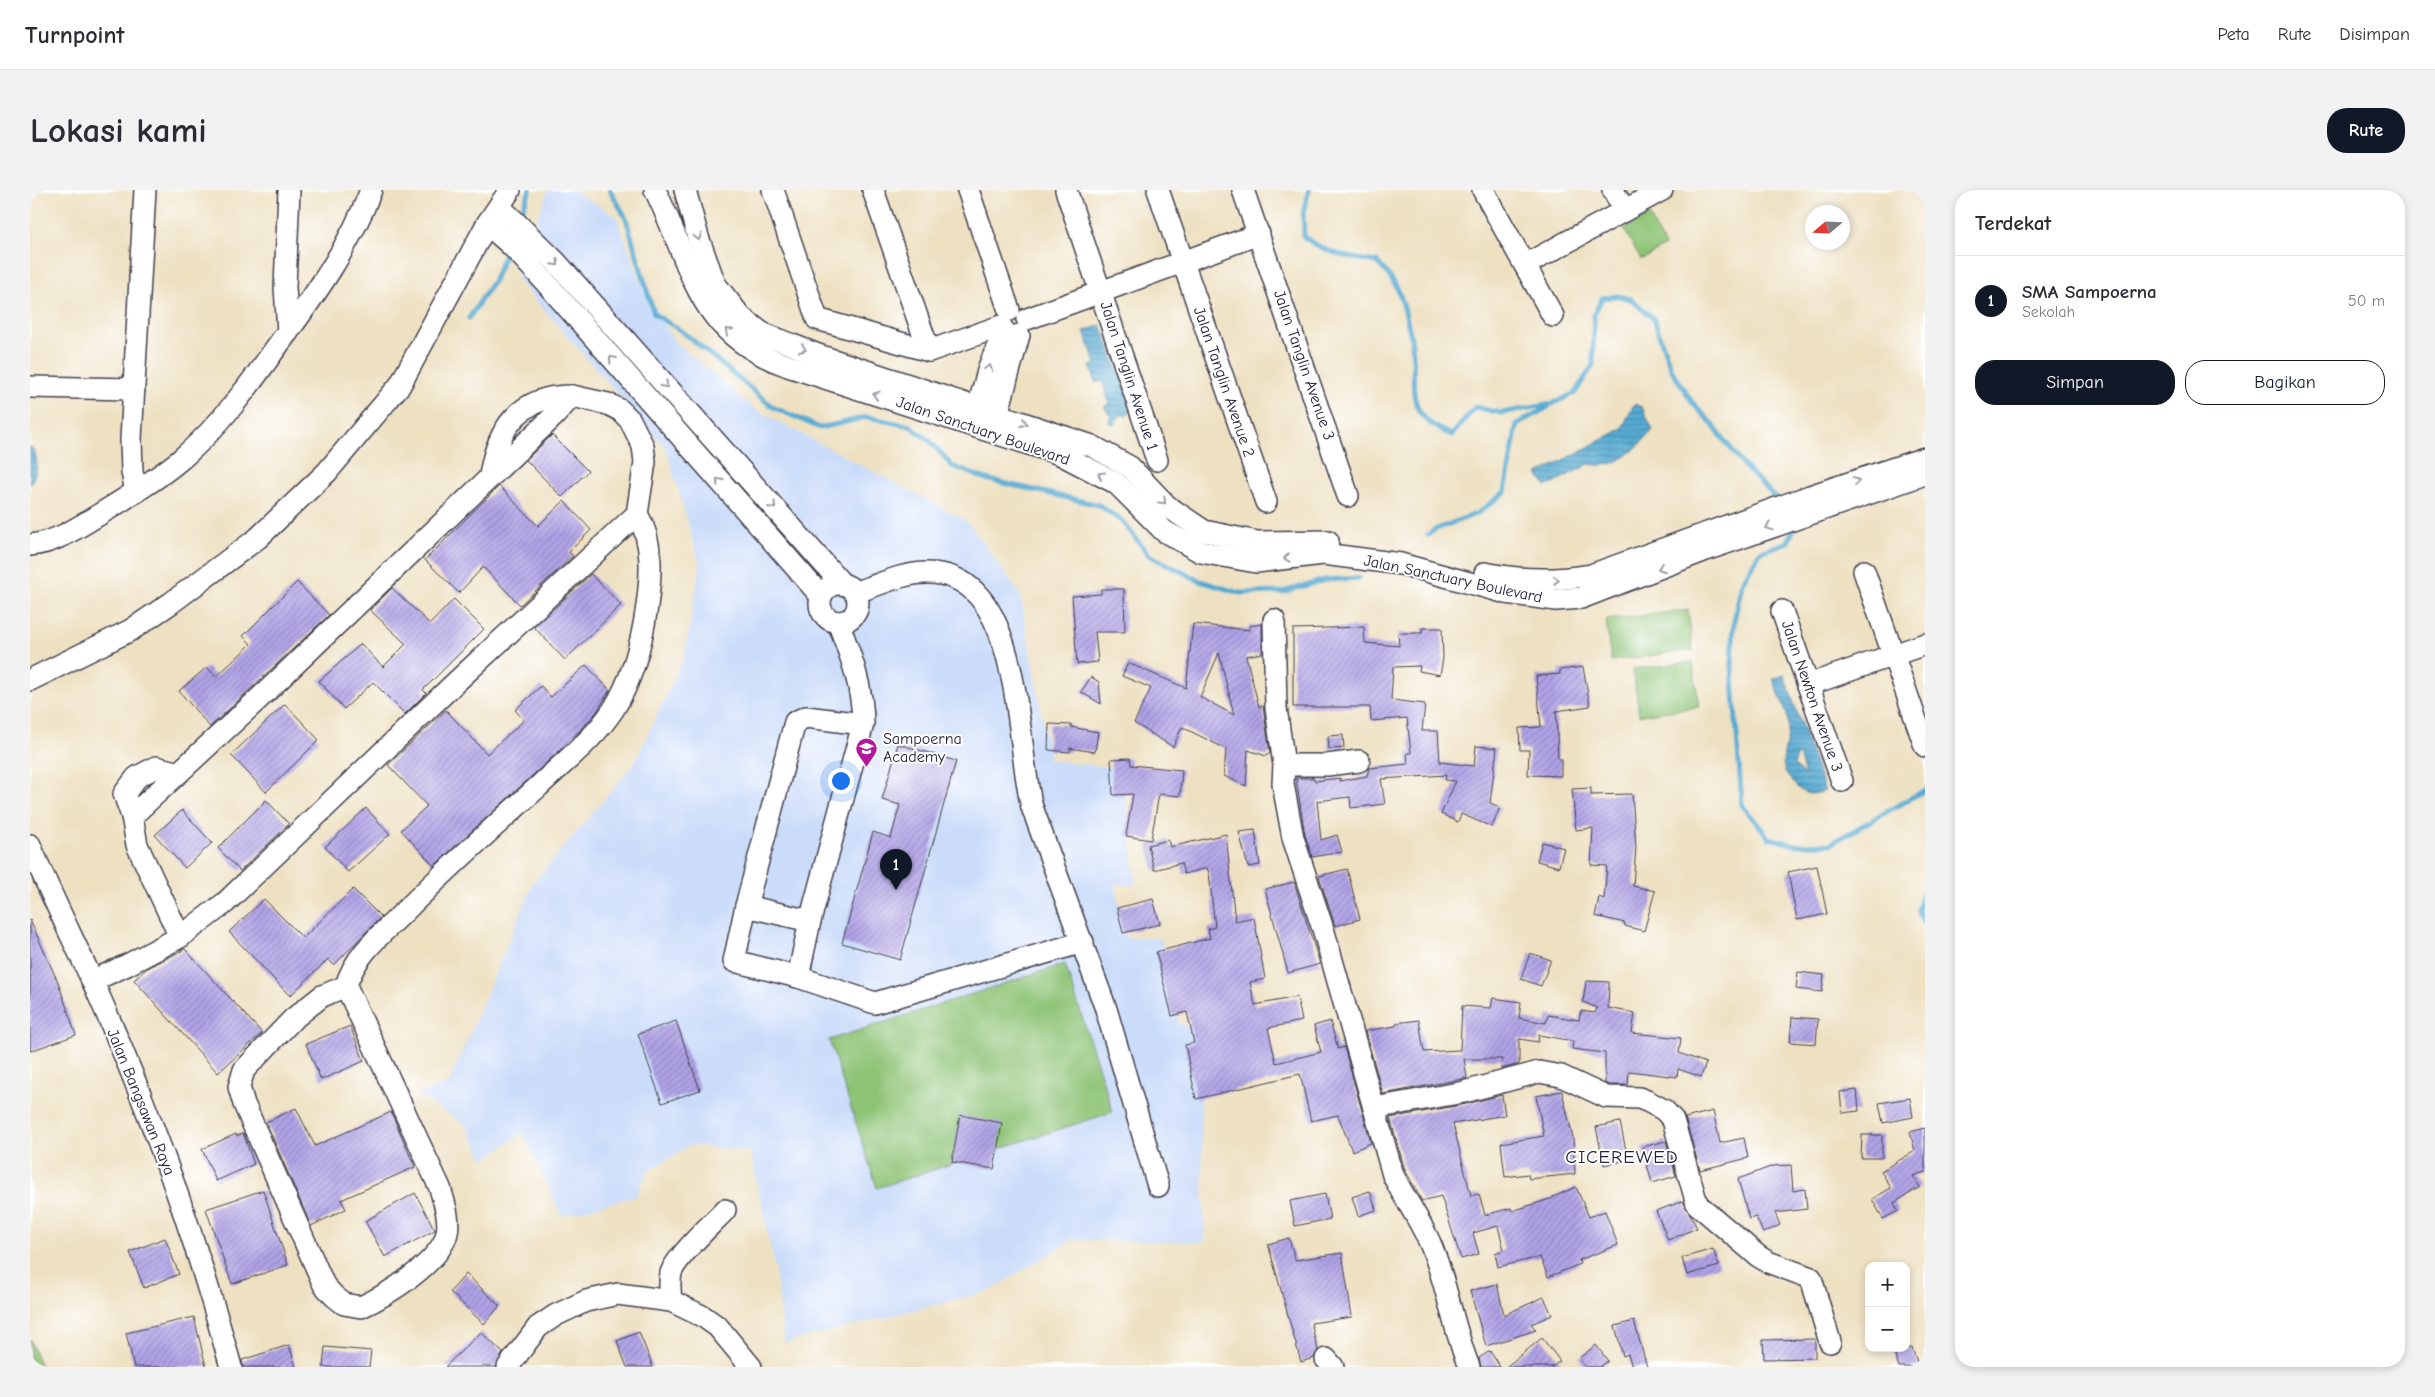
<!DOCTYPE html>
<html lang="id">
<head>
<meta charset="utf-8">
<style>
  body { margin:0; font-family:"Comic Neue",sans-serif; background:#f2f2f3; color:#2b2b33 }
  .controls { position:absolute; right:15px; bottom:15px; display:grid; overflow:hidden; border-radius:10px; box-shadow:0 2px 8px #0003 }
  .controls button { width:45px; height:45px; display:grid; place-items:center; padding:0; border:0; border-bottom:1px solid #e1e1e2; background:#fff; color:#2b2b33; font:25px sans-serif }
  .compass { position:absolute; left:1775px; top:15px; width:45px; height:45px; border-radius:50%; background:#fff; box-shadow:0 2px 8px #0003; rotate:251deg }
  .you { position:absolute; left:810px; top:590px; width:18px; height:18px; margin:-12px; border:4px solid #fff; border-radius:50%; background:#1a73e8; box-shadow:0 0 0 8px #1a73e833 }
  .badge { display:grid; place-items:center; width:32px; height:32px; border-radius:50%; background:#111827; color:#fff; font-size:16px; font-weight:700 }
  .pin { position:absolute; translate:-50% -41px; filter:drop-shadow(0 1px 2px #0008) }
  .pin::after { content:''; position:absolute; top:26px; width:18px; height:15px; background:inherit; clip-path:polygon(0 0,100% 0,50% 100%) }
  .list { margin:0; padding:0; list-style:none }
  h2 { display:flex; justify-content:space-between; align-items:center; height:65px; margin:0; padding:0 20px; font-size:21px }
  h2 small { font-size:16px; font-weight:400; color:#7c7c81 }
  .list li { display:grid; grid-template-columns:32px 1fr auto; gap:15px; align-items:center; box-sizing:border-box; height:90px; padding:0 20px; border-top:1px solid #e1e1e2 }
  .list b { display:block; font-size:19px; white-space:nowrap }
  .list p { margin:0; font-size:16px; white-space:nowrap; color:#7c7c81 }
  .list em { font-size:16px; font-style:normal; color:#7c7c81 }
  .actions { display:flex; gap:10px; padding:15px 20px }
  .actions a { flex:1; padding:11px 0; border:1px solid #111827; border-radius:20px; text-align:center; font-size:18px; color:#111827 }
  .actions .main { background:#111827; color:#fff }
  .map { position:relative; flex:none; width:1895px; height:1177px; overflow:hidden; border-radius:20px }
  header { display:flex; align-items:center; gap:30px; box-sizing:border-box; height:70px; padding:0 25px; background:#fff; border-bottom:1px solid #e1e1e2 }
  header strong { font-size:24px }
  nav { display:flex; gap:28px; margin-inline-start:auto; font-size:18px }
  .intro { display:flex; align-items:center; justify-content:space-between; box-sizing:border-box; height:120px; padding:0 30px }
  h1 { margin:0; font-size:35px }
  .button { padding:12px 22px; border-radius:20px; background:#111827; color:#fff; font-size:18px; font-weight:700 }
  main { display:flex; gap:30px; padding:0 30px }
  aside { flex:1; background:#fff; border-radius:20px; box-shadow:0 2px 8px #0003 }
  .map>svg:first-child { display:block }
  .built { fill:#cadcf9 }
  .grass { fill:#8dc375; stroke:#587258 }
  .water { fill:url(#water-rules); stroke:#3c6686; fill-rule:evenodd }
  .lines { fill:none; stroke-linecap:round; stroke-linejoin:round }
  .stream { stroke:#56aad2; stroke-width:5 }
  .building { fill:url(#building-hatch); fill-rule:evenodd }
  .minor-casing { stroke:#413f4f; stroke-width:24 }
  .minor { stroke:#fff; stroke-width:21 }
  .oneway { stroke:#9c9ca7 }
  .labels { text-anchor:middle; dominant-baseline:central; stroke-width:4; stroke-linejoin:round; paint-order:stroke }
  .street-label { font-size:16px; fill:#22223b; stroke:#fff }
  .poi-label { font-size:16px; fill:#22223b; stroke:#fff; text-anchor:start }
  .quarter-label { font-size:19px; letter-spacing:1px; fill:#22223b; stroke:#fff }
</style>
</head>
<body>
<header>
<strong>Turnpoint</strong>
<nav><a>Peta</a><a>Rute</a><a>Disimpan</a></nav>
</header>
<div class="intro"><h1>Lokasi kami</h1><a class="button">Rute</a></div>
<main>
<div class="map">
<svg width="1895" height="1177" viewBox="0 0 1895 1177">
  <defs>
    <pattern id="water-rules" width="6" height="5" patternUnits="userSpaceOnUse" patternTransform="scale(1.25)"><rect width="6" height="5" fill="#56aad2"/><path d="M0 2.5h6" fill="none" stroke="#478aac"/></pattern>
    <pattern id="building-hatch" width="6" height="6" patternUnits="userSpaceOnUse" patternTransform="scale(1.25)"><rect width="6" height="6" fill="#b0a3e7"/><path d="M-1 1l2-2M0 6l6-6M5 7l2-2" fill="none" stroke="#8f84bc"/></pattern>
  </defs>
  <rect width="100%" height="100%" fill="#fff"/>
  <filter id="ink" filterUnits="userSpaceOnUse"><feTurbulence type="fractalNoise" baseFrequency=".02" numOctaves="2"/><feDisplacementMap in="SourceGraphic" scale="10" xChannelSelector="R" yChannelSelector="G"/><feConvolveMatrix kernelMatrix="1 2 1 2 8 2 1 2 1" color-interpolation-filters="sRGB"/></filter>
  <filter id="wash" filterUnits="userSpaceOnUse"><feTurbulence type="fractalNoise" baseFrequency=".0096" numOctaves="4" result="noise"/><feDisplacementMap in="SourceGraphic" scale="20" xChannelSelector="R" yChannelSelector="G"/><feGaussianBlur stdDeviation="1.12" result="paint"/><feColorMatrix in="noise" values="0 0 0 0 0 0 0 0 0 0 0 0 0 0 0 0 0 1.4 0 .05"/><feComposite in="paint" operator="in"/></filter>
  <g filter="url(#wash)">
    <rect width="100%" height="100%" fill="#eee1c2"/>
    <path class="built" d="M518,0H543L586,26L611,92L644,151L725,219L937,331L990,404L1020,570L1092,579L1106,695L1085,694L1095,747L1131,748L1149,834L1168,839L1175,1052L1041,1050L960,1101L754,1153L745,1078L720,961L660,955L618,981L606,1006L532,1026L493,943L454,970L436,935L387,904L419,893L503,693L604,574L654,467L670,375L636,258L486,88Z"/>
    <g class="grass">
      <path d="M1619,25L1635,56L1611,70L1594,39Z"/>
      <path d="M1658,420L1663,460L1581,471L1576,430Z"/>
      <path d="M1663,472L1669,517L1609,525L1603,479Z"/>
      <path d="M1035,774L1083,922L847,998L799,850Z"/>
      <path d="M0,1149L11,1177H0Z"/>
    </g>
    <g class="water">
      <path d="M1071,135L1103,219L1095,226L1091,224L1084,235L1078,231L1081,227L1074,217L1079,212L1072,191L1066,193L1060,176L1066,174L1054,141Z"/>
      <path d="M1605,214L1612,217L1623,240C1606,259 1587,281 1559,274L1516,297L1508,284L1591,239C1597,232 1598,221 1605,214Z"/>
      <path d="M0,256C10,267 8,282 0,294Z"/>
      <path d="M1754,485L1795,601C1782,605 1775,606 1765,595C1742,571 1760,561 1758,533C1757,519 1748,503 1743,489ZM1767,565H1769L1775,586L1764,576Z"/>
    </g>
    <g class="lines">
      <g class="stream">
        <path d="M580,0L596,28L624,124L653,142L743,217L790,238L837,227L880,236L900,251L922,276L956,289L1069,315L1093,332L1119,365L1170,391L1210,403L1253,402L1295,390L1329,388"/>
        <path d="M1279,0L1273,23L1274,47C1297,64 1320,68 1347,72C1354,80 1364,90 1368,100C1374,114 1378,133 1381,148C1390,193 1367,223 1422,245L1445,217L1471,223L1522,214L1545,203L1563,175L1564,125L1572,108L1588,106L1601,109L1624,129L1641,179L1662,212L1682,234L1714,276L1747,309"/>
        <path d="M489,28L500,0"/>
        <path d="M439,128L464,90L477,59"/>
        <path d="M1765,336L1758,352L1730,362L1712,393L1704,431L1702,475L1712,615L1739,648L1766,655L1800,654L1895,600"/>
        <path d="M1398,345L1404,340L1448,323L1475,302L1487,234L1518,217"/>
        <path d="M1895,697L1888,720L1895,736"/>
      </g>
    </g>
    <g id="blocks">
      <g class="building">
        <path d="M522,245L558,281L532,307L496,270Z"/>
        <path d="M469,296L508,336L534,311L561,340L539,362L543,366L490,415L453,377L429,403L395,370Z"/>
        <path d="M561,384L591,415L535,470L504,437Z"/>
        <path d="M267,392L299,425L180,537L149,501L177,477L186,487L221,454L213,446Z"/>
        <path d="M362,398L400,434L424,409L454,439L393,500L396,503L375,524L343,492L314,519L289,491L331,454L353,477L376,454L340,420Z"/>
        <path d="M1071,399H1094L1095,442H1065L1068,472L1047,474L1042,406L1071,404Z"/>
        <path d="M1163,434L1219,440V436L1232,434V463L1216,466L1229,517L1233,516L1240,563L1236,566L1218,560L1216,596L1194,586L1196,559L1152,537L1143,557L1104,533L1121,498L1092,486L1098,473L1156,498ZM1189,463L1204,525L1170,507Z"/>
        <path d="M1334,437L1335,453L1369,456L1368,443H1392V438H1412L1413,468L1410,485L1389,481L1390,476L1363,477L1361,510L1395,514L1392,541H1408L1410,572L1444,576L1446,556L1467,558L1460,613L1470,617L1462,637L1431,624L1428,632L1411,624L1426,591L1415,590L1416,585L1351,589L1355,614L1321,618L1320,607L1287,611L1291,650L1307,645L1312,662L1282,667L1275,645L1266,588H1284L1285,591L1310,588V591L1337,586L1339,578L1378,574L1377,563H1381L1377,528L1341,531L1340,517H1263V439Z"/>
        <path d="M556,475L580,500L566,523L540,551L404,676L371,640L397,616L358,575L416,520L457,564L494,530L485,520L511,496L521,507Z"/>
        <path d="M1553,477L1560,516L1526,521L1528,569H1531V586L1498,585L1499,560H1490L1489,538L1511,537L1506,486L1530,484V480Z"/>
        <path d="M1061,487L1069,492L1071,514L1051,502Z"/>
        <path d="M255,514L289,550L236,602L201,565Z"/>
        <path d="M1019,534L1042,535L1041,537L1068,542L1065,562L1040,558V562L1018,560Z"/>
        <path d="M1313,545L1314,558L1299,559L1298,546Z"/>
        <path d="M868,554L926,571L870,770L812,753L843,642L861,648L870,615L852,610Z"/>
        <path d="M1100,568L1101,575L1152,580L1150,606L1129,604L1121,650L1096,646L1103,604L1083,605L1081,569Z"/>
        <path d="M1561,598V605L1602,604L1606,657L1603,696L1625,701L1614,741L1595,736V733L1565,726L1569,707L1574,709L1577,676L1561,675L1563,638L1546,640L1542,599Z"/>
        <path d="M236,610L259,634L210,681L188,658Z"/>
        <path d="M336,618L360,644L318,682L295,657Z"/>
        <path d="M152,620L182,653L155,678L125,645Z"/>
        <path d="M1225,640L1230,675L1218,677L1209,642Z"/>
        <path d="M1196,644L1205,731L1224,727L1235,789L1220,792L1225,815L1267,807L1272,831L1238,838L1246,873L1291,862L1284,836L1300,831L1308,859L1314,857L1341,953L1322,961L1308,925L1281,931L1270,884L1166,909L1155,855L1164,853L1157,822L1142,826L1126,762L1180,748L1178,739L1185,737L1179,683L1177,678L1154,684L1151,673L1124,680L1118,655L1138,650L1140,657Z"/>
        <path d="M1512,652L1534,658L1529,677L1507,671Z"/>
        <path d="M1787,676L1797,724L1767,730L1758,682Z"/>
        <path d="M1317,679L1330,729L1305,736L1289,686Z"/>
        <path d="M1264,692L1290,774L1258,783L1235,699Z"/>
        <path d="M323,699L351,727L304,775L298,769L260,806L199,742L234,709L273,748Z"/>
        <path d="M1123,709L1130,734L1093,743L1087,718Z"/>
        <path d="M0,730L28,792L46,845L0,861Z"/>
        <path d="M155,759L232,843L188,883L104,790L116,779Z"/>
        <path d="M1500,763L1521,770L1511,796L1491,789Z"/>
        <path d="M1768,782L1794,785L1792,802L1766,799Z"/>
        <path d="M1556,791L1579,792L1578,818L1605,823L1602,843L1651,848L1649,863L1676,873L1671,887L1648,879L1647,887L1599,881L1598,895H1579L1575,893V863L1542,859L1543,851L1509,845L1508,852L1489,849V874L1471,879L1472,869H1434L1437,888L1353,904L1335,841L1366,836V833L1389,830L1394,862L1430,860L1432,816L1461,818L1463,808L1491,812L1489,828L1516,833L1518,825L1549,830L1551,821L1565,823L1567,818L1553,812Z"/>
        <path d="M1762,827L1788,829L1786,854L1760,852Z"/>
        <path d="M646,831L670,900L632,913L608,844Z"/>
        <path d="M320,836L334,871L291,890L276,854Z"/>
        <path d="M1827,900L1829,921L1812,923L1810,902Z"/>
        <path d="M1532,901L1543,948L1545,984L1499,989L1498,984L1475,987L1471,953L1514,946L1506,906Z"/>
        <path d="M1472,905L1475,925L1423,934L1441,1006L1449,1004L1455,1025L1481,1018L1482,1021L1523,1008V1007L1546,997L1559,1027L1575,1021L1588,1055L1549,1070L1550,1074L1518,1087L1510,1067L1468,1077L1465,1063L1474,1060L1468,1036L1443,1043L1449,1064L1431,1069L1411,1006L1392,1011L1375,980L1360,928L1436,914Z"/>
        <path d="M1880,908L1883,927L1853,933L1849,913Z"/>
        <path d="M266,918L285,956L361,922L385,977L311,1010L316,1019L281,1036L236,932Z"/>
        <path d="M1683,921L1690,953L1714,948L1718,968L1670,980L1655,928Z"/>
        <path d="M930,925L972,933L964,979L922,972Z"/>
        <path d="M1590,932L1598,970L1574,975L1566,937Z"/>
        <path d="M1895,938V982L1883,986L1890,997L1864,1013L1868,1021L1853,1029L1842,1009L1861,998L1851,981L1885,961L1880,942Z"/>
        <path d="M213,943L224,974L186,991L172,959L206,944L207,946Z"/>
        <path d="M1832,945H1852V968H1831Z"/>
        <path d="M1636,951L1646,986L1622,993L1612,957Z"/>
        <path d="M1761,975L1763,1001L1775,999L1777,1019L1745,1023L1750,1035L1733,1043L1726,1027L1719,1029L1708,989L1743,976Z"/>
        <path d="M233,1000L258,1075L202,1094L176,1019Z"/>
        <path d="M1340,1001L1346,1020L1328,1026L1322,1007Z"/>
        <path d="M385,1003L405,1040L355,1067L335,1031Z"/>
        <path d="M1295,1004L1300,1029L1265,1036L1260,1011Z"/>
        <path d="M1653,1011L1667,1038L1638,1050L1626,1021Z"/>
        <path d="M135,1048L149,1084L114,1098L100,1062Z"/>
        <path d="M1259,1048L1265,1070L1312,1063L1322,1127L1281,1133L1288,1160L1284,1168L1271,1172L1238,1054Z"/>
        <path d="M1683,1059L1689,1076L1657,1085L1652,1068Z"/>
        <path d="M436,1084L470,1116L454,1134L420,1102Z"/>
        <path d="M1467,1094L1474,1125L1514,1107L1522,1125L1501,1134L1506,1140L1456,1156L1440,1101Z"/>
        <path d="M164,1127L176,1177H104L96,1143Z"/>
        <path d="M1604,1131L1617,1177H1602L1598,1164L1593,1166L1585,1136Z"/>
        <path d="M451,1142L473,1163L466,1177H415Z"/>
        <path d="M609,1142L623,1177H597L587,1151Z"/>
        <path d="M1512,1148L1530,1171L1522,1177H1476Z"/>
        <path d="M1785,1149V1168L1734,1169L1733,1150Z"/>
        <path d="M259,1155L266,1177H213L212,1170Z"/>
        <path d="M1566,1155L1578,1171L1570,1177H1555L1549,1168Z"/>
        <path d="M295,1157L341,1161L339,1177H293Z"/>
        <path d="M1862,1158H1882L1889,1177H1869Z"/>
        <path d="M1460,1161L1470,1177H1451L1449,1168Z"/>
      </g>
    </g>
  </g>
  <g filter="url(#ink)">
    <use href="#blocks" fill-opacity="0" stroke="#413f4f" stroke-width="1"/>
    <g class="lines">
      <defs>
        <g id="minor">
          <path d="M625,0C664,78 664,143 758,176L1030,264L1086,293L1134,341L1171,362L1226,372L1293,364L1371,374L1476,403L1526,410L1551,408L1676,360L1895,284"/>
          <path d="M655,0L668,47L685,94L711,127L732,143L788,165L1062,256L1100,277L1137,316L1174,341L1227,352L1298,351"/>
          <path d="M743,0L787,129L899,161L971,136"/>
          <path d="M843,0L899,161"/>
          <path d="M938,0L979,120"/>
          <path d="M1036,0L1127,270"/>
          <path d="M1128,0L1236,312"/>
          <path d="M1213,0L1318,306"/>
          <path d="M1453,0L1523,126"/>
          <path d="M1583,0L1594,20"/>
          <path d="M470,17L525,71L811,393"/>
          <path d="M457,34L483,57L510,86L791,406"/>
          <path d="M1495,75L1632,0"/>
          <path d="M997,129L1229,44"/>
          <path d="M258,142L255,97L259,0"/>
          <path d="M0,197L104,199"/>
          <path d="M945,229L959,177L974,141"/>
          <path d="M964,236L989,145"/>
          <path d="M460,286C467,239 490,205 542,206"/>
          <path d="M106,302L102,282L101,249L115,0"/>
          <path d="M0,355C27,353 52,335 75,321C101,305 127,289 150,270C189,237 219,196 248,155C285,105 319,58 341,0"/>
          <path d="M1834,381L1895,556"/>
          <path d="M1455,383C1491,391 1524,391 1561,385L1780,306L1895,268"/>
          <circle cx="809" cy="413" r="19"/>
          <path d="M826,402C849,395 874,382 899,383C994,384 985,554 1002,617L1076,819L1128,996"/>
          <path d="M1752,421L1812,591"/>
          <path d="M1244,430L1246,518L1254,575L1253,594L1263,648L1294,742L1363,985C1376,1012 1394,1035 1404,1063C1418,1100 1424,1140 1439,1177"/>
          <path d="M808,432C821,466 833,498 833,534L780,731L768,787L704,771L716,716L765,532L776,527L833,534"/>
          <path d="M0,490L101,440L141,413L228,348L297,282L370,195L457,34L480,0"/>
          <path d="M1778,495L1895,454"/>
          <path d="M1254,575H1297L1329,571"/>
          <path d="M102,626L107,655L150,747"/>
          <path d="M0,655C19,701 41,745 62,790C118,915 165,1044 201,1177"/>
          <path d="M716,716L780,731"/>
          <path d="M768,787L845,813L1053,752"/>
          <path d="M62,791L97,775L150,747L195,713L426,492L607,324L615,272L613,256L600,230L590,220L578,214L542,206L524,226L237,501L102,626L94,604L107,587L126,577L149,583"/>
          <path d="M316,796L410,998C414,1012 420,1028 417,1043C411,1072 357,1105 331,1117L314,1114L304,1106L294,1095L214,914L209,897L214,880L263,829L292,806Z"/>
          <path d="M316,796C325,764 353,743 376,720C419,677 464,637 509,596C534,572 564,549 583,520C603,489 612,452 617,416C621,386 624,352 607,324"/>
          <path d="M1344,918L1434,902L1509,882L1531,886L1576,907L1609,908L1617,911L1634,920L1643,930L1667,1014L1728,1066L1738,1072L1781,1088L1800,1152"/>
          <path d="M641,1111C640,1102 639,1092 641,1083C646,1067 682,1034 695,1020"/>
          <path d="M1296,1169L1303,1177"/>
          <path d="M478,1177L508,1137L526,1125L556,1111L588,1104L641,1111L674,1127L688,1137L721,1177"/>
        </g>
      </defs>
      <use href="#minor" class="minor-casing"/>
      <use href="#minor" class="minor"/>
    </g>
    <defs><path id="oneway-chevron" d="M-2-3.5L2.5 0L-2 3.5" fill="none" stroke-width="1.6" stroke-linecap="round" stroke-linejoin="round" transform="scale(1.25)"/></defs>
    <g class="oneway">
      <use href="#oneway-chevron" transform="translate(668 47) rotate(73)"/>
      <use href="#oneway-chevron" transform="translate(526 73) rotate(47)"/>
      <use href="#oneway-chevron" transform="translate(698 141) rotate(-138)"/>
      <use href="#oneway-chevron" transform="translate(773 159) rotate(20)"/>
      <use href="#oneway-chevron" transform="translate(582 169) rotate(-131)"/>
      <use href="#oneway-chevron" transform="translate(959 178) rotate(-72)"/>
      <use href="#oneway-chevron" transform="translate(635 195) rotate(48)"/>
      <use href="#oneway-chevron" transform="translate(846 205) rotate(-162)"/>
      <use href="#oneway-chevron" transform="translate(994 233) rotate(19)"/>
      <use href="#oneway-chevron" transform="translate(1071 285) rotate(-151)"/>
      <use href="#oneway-chevron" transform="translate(689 291) rotate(-131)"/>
      <use href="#oneway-chevron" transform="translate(1826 291) rotate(-18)"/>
      <use href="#oneway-chevron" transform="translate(1133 311) rotate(44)"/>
      <use href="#oneway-chevron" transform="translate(743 316) rotate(48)"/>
      <use href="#oneway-chevron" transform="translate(1739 337) rotate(160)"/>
      <use href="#oneway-chevron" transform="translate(1257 368) rotate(173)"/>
      <use href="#oneway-chevron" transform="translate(1631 378) rotate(159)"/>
      <use href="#oneway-chevron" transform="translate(1526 390) rotate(-2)"/>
    </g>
  </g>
  <defs>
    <symbol id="school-pin" viewBox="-11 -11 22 30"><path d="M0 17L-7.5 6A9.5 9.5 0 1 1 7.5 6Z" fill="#b5179e" stroke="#fff"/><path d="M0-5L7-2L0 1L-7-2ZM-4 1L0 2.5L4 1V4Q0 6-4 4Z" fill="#fff"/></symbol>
  </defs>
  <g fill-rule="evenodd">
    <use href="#school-pin" x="824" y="546" width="25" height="34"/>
  </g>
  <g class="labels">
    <g class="street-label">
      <text transform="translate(1274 175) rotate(71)">Jalan Tanglin Avenue 3</text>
      <text transform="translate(1099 186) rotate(72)">Jalan Tanglin Avenue 1</text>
      <text transform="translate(1194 192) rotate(71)">Jalan Tanglin Avenue 2</text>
      <text transform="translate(953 241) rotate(19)">Jalan Sanctuary Boulevard</text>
      <text transform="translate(1423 389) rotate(12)">Jalan Sanctuary Boulevard</text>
      <text transform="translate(1782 506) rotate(71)">Jalan Newton Avenue 3</text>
      <text transform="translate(111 912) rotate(68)">Jalan Bangsawan Raya</text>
    </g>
    <g class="poi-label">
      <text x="853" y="549">Sampoerna<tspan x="853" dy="18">Academy</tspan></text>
    </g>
    <g class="quarter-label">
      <text x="1592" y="967">CICEREWED</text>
    </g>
  </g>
</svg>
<div class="controls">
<button>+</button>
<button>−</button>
</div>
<svg class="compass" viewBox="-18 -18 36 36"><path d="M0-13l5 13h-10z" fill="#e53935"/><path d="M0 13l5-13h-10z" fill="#7c7c81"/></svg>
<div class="you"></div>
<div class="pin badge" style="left:866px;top:700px">1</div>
</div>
<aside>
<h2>Terdekat<small></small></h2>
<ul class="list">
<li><span class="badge">1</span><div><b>SMA Sampoerna</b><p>Sekolah</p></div><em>50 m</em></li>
</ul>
<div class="actions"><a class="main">Simpan</a><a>Bagikan</a></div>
</aside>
</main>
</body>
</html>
